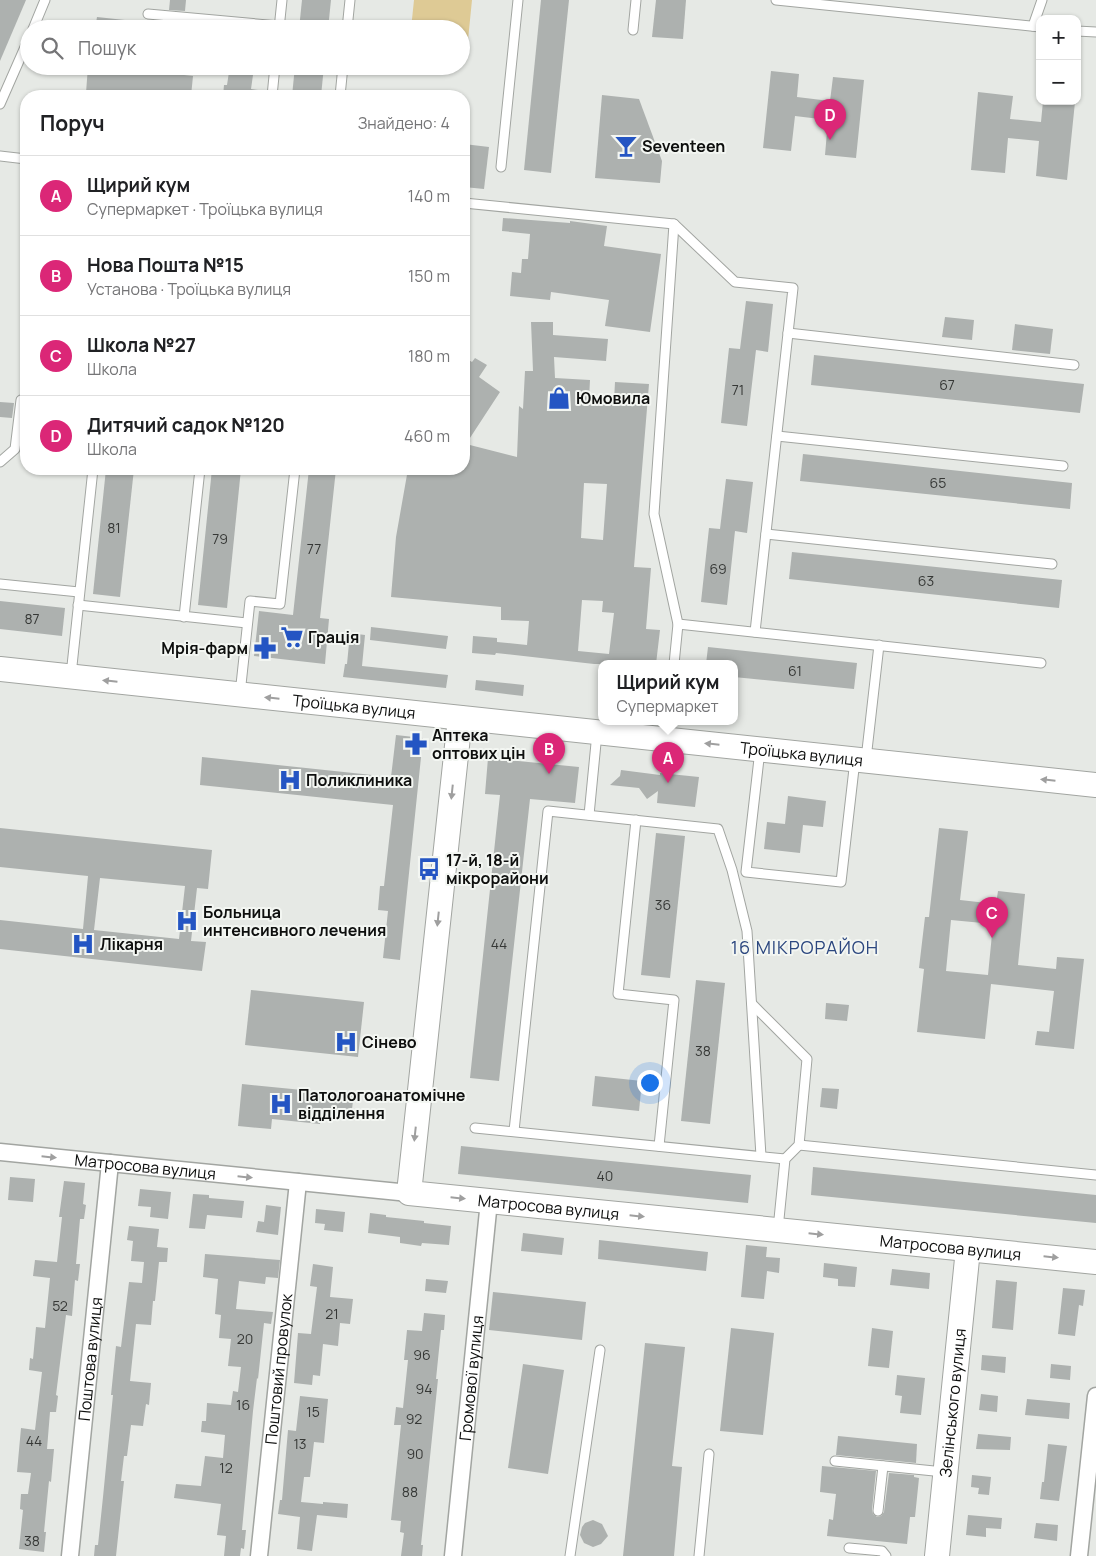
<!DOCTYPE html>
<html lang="uk">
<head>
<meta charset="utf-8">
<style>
  body { margin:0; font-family:Manrope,sans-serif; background:#f6f6f6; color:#202124 }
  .controls { position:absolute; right:15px; top:15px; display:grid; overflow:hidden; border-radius:10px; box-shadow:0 1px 4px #0004 }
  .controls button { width:45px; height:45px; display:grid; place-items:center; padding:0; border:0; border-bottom:1px solid #e0e0e0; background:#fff; color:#202124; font:25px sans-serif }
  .you { position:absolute; left:649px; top:1082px; width:18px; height:18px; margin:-12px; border:4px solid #fff; border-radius:50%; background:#1a73e8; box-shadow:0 0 0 8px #1a73e833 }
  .badge { display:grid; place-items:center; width:32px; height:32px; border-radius:50%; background:#db2777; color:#fff; font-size:16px; font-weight:700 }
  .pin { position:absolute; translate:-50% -41px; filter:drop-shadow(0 1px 2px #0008) }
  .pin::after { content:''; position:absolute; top:26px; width:18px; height:15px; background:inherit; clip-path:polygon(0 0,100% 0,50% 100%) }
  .popup { position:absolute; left:598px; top:660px; width:140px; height:65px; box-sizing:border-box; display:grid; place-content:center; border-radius:10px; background:#fff; filter:drop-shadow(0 1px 4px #0005); font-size:16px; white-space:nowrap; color:#757577 }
  .popup b { font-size:19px; color:#202124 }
  .popup::after { content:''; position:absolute; left:50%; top:100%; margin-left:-10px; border:10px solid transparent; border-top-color:#fff }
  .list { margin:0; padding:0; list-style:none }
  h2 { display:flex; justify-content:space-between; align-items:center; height:65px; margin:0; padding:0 20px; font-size:21px }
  h2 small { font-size:16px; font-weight:400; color:#757577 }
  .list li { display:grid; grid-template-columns:32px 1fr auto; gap:15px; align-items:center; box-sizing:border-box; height:80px; padding:0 20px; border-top:1px solid #e0e0e0 }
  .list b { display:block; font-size:19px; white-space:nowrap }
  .list p { margin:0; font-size:16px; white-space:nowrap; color:#757577 }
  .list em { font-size:16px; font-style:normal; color:#757577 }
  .icon { flex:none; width:28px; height:28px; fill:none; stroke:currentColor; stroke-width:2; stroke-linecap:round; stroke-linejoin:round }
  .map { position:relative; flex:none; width:1096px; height:1556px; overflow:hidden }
  .search { position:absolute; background:#fff; box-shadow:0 1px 4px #0004; left:20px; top:20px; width:450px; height:55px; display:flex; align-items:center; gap:12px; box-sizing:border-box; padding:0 18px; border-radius:28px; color:#757577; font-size:19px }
  .panel { position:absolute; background:#fff; box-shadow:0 1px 4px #0004; left:20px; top:90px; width:450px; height:385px; border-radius:20px }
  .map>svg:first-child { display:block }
  .green { fill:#deca95 }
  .building { fill:#adb1af; fill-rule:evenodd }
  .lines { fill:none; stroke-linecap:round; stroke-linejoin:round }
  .lane-casing { stroke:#a2a5a1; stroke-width:11 }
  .street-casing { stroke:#a2a5a1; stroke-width:19 }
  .secondary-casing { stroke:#a2a5a1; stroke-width:26 }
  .lane { stroke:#fff; stroke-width:9 }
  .street { stroke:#fff; stroke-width:16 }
  .secondary { stroke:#fff; stroke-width:24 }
  .oneway { fill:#9f9f9f }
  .labels { text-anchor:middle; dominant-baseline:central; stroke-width:4; stroke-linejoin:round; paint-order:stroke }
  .number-label { font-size:14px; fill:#363836 }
  .poi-label { font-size:16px; font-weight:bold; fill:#0e0f0e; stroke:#f3f6f2; text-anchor:start }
  .street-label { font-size:16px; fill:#0e0f0e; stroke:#f3f6f2 }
  .neighbourhood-label { font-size:18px; letter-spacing:1px; fill:#2c477f; stroke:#f3f6f2 }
</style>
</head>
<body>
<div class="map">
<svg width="1096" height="1556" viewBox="0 0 1096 1556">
  <rect width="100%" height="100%" fill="#e6e9e5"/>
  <path class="green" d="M414,0H472L466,60H461V29H411Z"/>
  <g class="building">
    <path d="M0,0H26L0,61Z"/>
    <path d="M170,0H186L185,11L169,10Z"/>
    <path d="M302,0H331L328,29H299Z"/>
    <path d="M541,0H569L551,173L524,170Z"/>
    <path d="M656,0H686L683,39L652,37Z"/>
    <path d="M97,17L134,21V29H95Z"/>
    <path d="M168,22L184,24L183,29H167Z"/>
    <path d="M88,66L124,69V66H159L158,72L193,76L191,96H115L86,93Z"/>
    <path d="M295,66H324L321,96H292Z"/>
    <path d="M771,71L799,74L797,97L830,101L833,77L864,80L856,158L825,155L828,120L795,116L791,151L763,148Z"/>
    <path d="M229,72L253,75L251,89L258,90V96H223L224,85H227Z"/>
    <path d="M978,92L1013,96L1010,119L1041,122L1043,101L1075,102L1067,180L1036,176L1039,141L1008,138L1005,173L971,170Z"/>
    <path d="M602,95L639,99L662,161L660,183L595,178Z"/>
    <path d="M464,144L489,147L484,189L464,187Z"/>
    <path d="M503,218L570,223V221L607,226L604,246L661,254L650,332L605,326L609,300L551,292L550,300L510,296L512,272L521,273L522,259H528L530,234L502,231Z"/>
    <path d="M746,301L773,304L768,352L756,350L747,426L721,423L729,348L740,349Z"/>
    <path d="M945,317L974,320L972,340L942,337Z"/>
    <path d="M531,322H553V335L608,339L606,361L554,357L555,378L590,380L589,399L614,401L615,382L649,384L634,567L651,568L646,629L660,630L656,664H594L496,653L495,655L472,653L473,636L497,638V642L527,645L529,621L501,620V607L391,597L396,537L408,469H464V357L472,362L475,358L487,365L479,377L500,392L466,444L517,457L519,406L523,409L525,371H533ZM584,483L607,484L603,540L581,538ZM582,600L603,601L602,612L614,613L609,654L578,651Z"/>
    <path d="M1015,324L1053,329L1050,354L1012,350Z"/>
    <path d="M814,355L1084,384L1080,413L811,385Z"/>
    <path d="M0,402L14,403L12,418L0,417Z"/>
    <path d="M803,454L1072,483L1070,509L800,481Z"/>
    <path d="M106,469H134L120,597L93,594Z"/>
    <path d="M212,469H241L227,608L198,605Z"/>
    <path d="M309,469H336L320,618L329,619L325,664L254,656L259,611L293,615Z"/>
    <path d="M726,479L753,482L747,533L735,531L727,605L701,602L709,528L720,529Z"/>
    <path d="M792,552L1062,580L1059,608L789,579Z"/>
    <path d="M0,601L65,608L62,636L0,629Z"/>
    <path d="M371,627L448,636L446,649L370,640Z"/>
    <path d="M350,633L365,635L362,666L448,675L446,688L343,677L345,664H347Z"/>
    <path d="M708,647L857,663L854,689L734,677V664H706Z"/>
    <path d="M476,680L524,685L523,696L475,690Z"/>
    <path d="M396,735L423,738L400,960L383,958L388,911L378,910L380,886H384L393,805L200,785L202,757L391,777Z"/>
    <path d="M488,758L579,767L575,803L530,799L499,1081L470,1078L500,795L485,794Z"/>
    <path d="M621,770L660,775V773L699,777L695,807L657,803L658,791L647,799L639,788L610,785L620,776Z"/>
    <path d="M788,796L826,801L823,827L803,825L800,853L764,849L767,822L785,824Z"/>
    <path d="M0,828L212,850L208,889L197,888L191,941L206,942L202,971L0,949V920L83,929L88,876L0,867ZM100,878L185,886L179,939L94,930Z"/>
    <path d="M939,828L968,831L960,900L996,904L998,891L1025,894L1018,965L1056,969L1057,957L1084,959L1074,1049L1035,1045L1037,1031L1049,1032L1054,991L991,984L985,1039L917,1032L924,969L919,968L925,917H929ZM951,920L993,924L988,975L946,971Z"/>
    <path d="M656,833L685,836L670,978L641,975Z"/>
    <path d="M696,980L725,983L710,1124L681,1121Z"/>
    <path d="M251,990L364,1002L358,1057L245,1045Z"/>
    <path d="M826,1003L849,1005L847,1021L825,1019Z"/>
    <path d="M595,1076L642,1081L639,1111L592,1106Z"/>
    <path d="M242,1084L343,1094V1091L354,1092L351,1118L321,1115L320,1124L272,1119L271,1129L238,1126Z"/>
    <path d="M822,1088L839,1089L837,1109L820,1107Z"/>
    <path d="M461,1146L751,1175L748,1203L458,1174Z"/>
    <path d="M813,1167L1096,1195V1223L811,1195Z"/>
    <path d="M10,1177L35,1179L33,1202L8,1200Z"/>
    <path d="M64,1181L85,1183L83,1204L86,1205L84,1219H80L76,1264H80L78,1281L75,1280L72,1316L66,1315L56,1395L58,1396L56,1412H50L47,1449H54L51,1482L49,1481L44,1532H46L44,1552L19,1549L23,1510L20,1509L21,1494H28L31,1473L17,1472L21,1428L35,1430L42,1372L29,1370L30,1358L33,1359L36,1327L45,1328L50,1278L33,1276L35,1260L57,1262L62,1217H59Z"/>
    <path d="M140,1189L171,1192L168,1219L150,1217L151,1207L138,1206Z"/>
    <path d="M193,1194L209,1195V1198L244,1201L242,1218L207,1215L205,1229L189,1228Z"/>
    <path d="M266,1205L281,1207L278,1235L256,1232L258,1221L264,1222Z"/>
    <path d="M316,1209L345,1212L343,1232L324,1230L325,1224L315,1223Z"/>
    <path d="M370,1213L386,1215V1217L424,1221V1223L451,1226L449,1245L422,1243L421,1246L400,1243V1237L368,1233Z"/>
    <path d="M129,1226L159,1229L157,1247L168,1248L167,1262H159L155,1301H153L151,1325L136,1324L130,1381L151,1383L149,1405L146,1404L143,1426L131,1425L127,1456H124L121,1481H124L116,1556H94L95,1545H98L103,1497L113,1395H111L116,1346L121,1347L129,1282L142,1283L144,1262L131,1261L133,1241L127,1240Z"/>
    <path d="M523,1233L564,1238L562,1255L521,1251Z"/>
    <path d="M599,1240L708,1252L706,1271L598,1259Z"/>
    <path d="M746,1245L767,1247L766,1257L780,1258L779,1273L767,1271L764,1299L741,1297Z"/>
    <path d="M205,1254L280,1260L278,1278L266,1277L265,1284L239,1281L236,1309L273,1312L271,1324L264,1323L258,1379L257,1378L253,1411L242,1530H246L244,1549L241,1548L240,1556H224L226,1536L217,1535L221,1504L174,1498L176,1484L201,1486L205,1456L223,1458L225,1435L201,1432L202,1421H206L207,1403L231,1405L233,1391L238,1392L241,1367L228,1366L231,1339L219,1338L221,1315L215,1314L218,1279L203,1277Z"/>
    <path d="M824,1263L857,1267L855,1287L838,1286V1279L823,1277Z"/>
    <path d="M313,1264L333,1267L330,1297L353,1299L350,1324L340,1323L338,1346L323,1344L320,1376L313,1375L312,1385L294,1383L298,1333L311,1334L317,1287L310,1286Z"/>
    <path d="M892,1269L930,1273L929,1289L890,1285Z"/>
    <path d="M426,1279L448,1281L446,1293L425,1291Z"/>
    <path d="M996,1280L1017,1282L1013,1330L992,1328Z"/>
    <path d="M1063,1288L1085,1290L1083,1306L1079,1305L1075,1336L1058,1334Z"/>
    <path d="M493,1292L586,1302L582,1340L489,1330Z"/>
    <path d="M424,1313L445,1315L444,1330H441L436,1379H438L421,1545H423L422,1556H401L404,1533L400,1532L401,1521L391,1520L401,1425H394L396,1407L403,1408L408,1360H404L407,1330L422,1331Z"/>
    <path d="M731,1328L774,1333L763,1435L720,1431Z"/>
    <path d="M872,1328L893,1331L889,1368L868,1366Z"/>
    <path d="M645,1343L685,1347L672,1466L682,1467L674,1556H623Z"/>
    <path d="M982,1355L1006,1357L1005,1373L981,1370Z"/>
    <path d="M523,1364L564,1370L548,1474L508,1468Z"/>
    <path d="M1051,1364L1071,1366L1070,1380L1050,1378Z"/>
    <path d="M897,1375L925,1378L921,1415L900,1413L902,1396L895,1395Z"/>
    <path d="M981,1394L998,1396L997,1412L979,1410Z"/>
    <path d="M300,1396L328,1399L324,1443L314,1442L310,1477H304L301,1502L323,1504V1502L348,1504L347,1518L317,1515L312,1551L297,1549L300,1517L278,1514L280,1500H282L288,1430L296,1431Z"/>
    <path d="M1027,1399L1070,1403L1069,1419L1025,1415Z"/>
    <path d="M978,1434L1011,1437L1010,1450L976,1449Z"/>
    <path d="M838,1436L917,1444L916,1463L836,1455Z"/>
    <path d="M1048,1444L1067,1446L1059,1501L1040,1499L1042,1482H1044Z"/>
    <path d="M822,1466L876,1471L872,1510L873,1514L877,1517L881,1516L884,1512L889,1473L914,1475V1477L919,1478L915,1517H910L907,1544L827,1536L829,1519L833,1520L836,1494L820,1492Z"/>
    <path d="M972,1475L991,1477L989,1495L978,1494L979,1488L971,1487Z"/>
    <path d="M968,1515L1002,1518L1001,1529L986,1528V1537L966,1535Z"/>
    <path d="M593,1520L602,1524L608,1536L601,1544L593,1547L584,1543L580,1535L582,1527L585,1523Z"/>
    <path d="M1036,1523L1058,1525L1057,1541L1034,1538Z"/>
  </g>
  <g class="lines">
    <defs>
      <g id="lane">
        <path d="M776,0L1040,27"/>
        <path d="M148,14L279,26"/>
        <path d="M1033,26L1042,0"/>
        <path d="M33,29L45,0"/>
        <path d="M279,29L282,0"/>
        <path d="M347,29L350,0"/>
        <path d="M633,30L636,0"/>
        <path d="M1077,31L1096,32"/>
        <path d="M272,96L275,66"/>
        <path d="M340,96L343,66"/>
        <path d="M0,104L29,38"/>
        <path d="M0,156L26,159"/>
        <path d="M501,167L518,0"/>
        <path d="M464,203L674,224L735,282L793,288L755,632"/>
        <path d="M788,333L1074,365"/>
        <path d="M777,436L1063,466"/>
        <path d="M0,462L15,449L21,400L26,401"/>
        <path d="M766,534L1052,564"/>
        <path d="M0,584L79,592"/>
        <path d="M78,605L247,623"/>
        <path d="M184,617L200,469"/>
        <path d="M678,624L1041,663"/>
        <path d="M674,664L678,624L654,514L674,224"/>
        <path d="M71,675L93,469"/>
        <path d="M240,694L250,601L280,604L295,469"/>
        <path d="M665,739L667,722"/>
        <path d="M760,750L746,872L841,882L855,760"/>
        <path d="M866,759L879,645"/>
        <path d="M589,815L597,733"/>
        <path d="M636,820L618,994L674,1000L659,1146"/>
        <path d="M752,1004L807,1059L799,1145L785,1159L778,1229"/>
        <path d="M475,1128L785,1159"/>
        <path d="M514,1131L548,811L718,829L732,870L747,931L761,1156"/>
        <path d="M799,1145L1096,1175"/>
        <path d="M835,1461L944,1472"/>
        <path d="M878,1511L883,1466"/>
        <path d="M849,1548L882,1551L886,1556"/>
        <path d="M570,1556L600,1350"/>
        <path d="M699,1556L709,1454"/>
      </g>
      <g id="street">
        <path id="s1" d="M0,1152L409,1193"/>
        <path id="s2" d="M70,1556L110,1163"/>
        <path id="s3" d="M259,1556L298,1182"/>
        <path id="s4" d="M453,1556L489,1201"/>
        <path d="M1079,1556L1096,1396"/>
      </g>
      <g id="secondary">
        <path id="s5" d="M0,669L1096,785"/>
        <path id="s6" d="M460,718L409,1193L1096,1262"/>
        <path id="s7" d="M937,1556L968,1249"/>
      </g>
    </defs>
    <use href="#lane" class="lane-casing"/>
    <use href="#street" class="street-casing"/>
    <use href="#secondary" class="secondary-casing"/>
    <use href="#lane" class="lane"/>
    <use href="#street" class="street"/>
    <use href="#secondary" class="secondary"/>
  </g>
  <defs><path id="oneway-solid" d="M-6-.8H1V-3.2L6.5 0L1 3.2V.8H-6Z" transform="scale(1.25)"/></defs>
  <g class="oneway">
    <use href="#oneway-solid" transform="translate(110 681) rotate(-174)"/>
    <use href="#oneway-solid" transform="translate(272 698) rotate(-174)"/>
    <use href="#oneway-solid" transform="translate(712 744) rotate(-174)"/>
    <use href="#oneway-solid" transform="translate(1048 780) rotate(-174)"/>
    <use href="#oneway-solid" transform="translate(452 792) rotate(96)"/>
    <use href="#oneway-solid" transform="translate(438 919) rotate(96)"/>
    <use href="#oneway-solid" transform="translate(415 1134) rotate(96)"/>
    <use href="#oneway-solid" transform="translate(49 1157) rotate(6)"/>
    <use href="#oneway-solid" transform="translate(245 1177) rotate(6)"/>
    <use href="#oneway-solid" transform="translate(458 1198) rotate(6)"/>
    <use href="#oneway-solid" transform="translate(637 1216) rotate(6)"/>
    <use href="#oneway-solid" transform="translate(816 1234) rotate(6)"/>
    <use href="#oneway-solid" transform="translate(1051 1257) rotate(6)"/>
  </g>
  <defs>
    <symbol id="bar-bare" viewBox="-9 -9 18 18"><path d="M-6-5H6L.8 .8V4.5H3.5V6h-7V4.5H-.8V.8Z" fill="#2455c3" stroke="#f3f6f2" stroke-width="2.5" paint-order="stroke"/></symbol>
    <symbol id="shop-bare" viewBox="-9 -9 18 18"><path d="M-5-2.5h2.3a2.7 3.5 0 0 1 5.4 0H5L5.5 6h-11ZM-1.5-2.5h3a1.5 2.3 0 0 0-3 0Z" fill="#2455c3" stroke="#f3f6f2" stroke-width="2.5" paint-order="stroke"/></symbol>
    <symbol id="supermarket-bare" viewBox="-9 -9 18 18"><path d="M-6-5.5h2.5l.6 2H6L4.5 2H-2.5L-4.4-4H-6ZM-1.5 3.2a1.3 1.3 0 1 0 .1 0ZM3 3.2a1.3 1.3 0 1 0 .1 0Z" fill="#2455c3" stroke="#f3f6f2" stroke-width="2.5" paint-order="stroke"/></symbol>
    <symbol id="pharmacy-bare" viewBox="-9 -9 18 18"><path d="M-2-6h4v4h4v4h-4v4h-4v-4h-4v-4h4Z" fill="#2455c3" stroke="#f3f6f2" stroke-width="2.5" paint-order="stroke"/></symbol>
    <symbol id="hospital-bare" viewBox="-9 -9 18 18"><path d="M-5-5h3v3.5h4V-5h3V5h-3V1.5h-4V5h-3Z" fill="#2455c3" stroke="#f3f6f2" stroke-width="2.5" paint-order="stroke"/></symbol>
    <symbol id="bus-bare" viewBox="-9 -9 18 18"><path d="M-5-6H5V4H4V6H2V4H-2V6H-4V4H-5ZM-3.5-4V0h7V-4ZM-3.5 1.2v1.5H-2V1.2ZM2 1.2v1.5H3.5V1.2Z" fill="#2455c3" stroke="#f3f6f2" stroke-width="2.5" paint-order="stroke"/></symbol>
  </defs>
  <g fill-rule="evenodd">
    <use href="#bar-bare" x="610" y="130" width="32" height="32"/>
    <use href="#shop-bare" x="543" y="382" width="32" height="32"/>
    <use href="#supermarket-bare" x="276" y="621" width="32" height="32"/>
    <use href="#pharmacy-bare" x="249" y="632" width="32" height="32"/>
    <use href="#pharmacy-bare" x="400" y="728" width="32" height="32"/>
    <use href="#hospital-bare" x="274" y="764" width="32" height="32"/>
    <use href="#bus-bare" x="413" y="853" width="32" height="32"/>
    <use href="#hospital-bare" x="171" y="905" width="32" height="32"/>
    <use href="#hospital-bare" x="67" y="928" width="32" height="32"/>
    <use href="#hospital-bare" x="330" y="1026" width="32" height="32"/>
    <use href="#hospital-bare" x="265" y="1088" width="32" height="32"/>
  </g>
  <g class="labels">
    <g class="number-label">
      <text x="947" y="384">67</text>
      <text x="738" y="389">71</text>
      <text x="938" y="482">65</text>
      <text x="114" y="527">81</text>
      <text x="220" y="538">79</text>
      <text x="314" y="548">77</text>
      <text x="718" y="568">69</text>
      <text x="926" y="580">63</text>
      <text x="32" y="618">87</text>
      <text x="795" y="670">61</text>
      <text x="663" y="904">36</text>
      <text x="499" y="943">44</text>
      <text x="703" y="1050">38</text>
      <text x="605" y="1175">40</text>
      <text x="60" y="1305">52</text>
      <text x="332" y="1313">21</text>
      <text x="245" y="1338">20</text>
      <text x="422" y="1354">96</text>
      <text x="424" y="1388">94</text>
      <text x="243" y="1404">16</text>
      <text x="313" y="1411">15</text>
      <text x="414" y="1418">92</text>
      <text x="34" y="1440">44</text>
      <text x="300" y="1443">13</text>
      <text x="415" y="1453">90</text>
      <text x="226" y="1467">12</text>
      <text x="410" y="1491">88</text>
      <text x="32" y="1540">38</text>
    </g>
    <g class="poi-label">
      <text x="642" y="146">Seventeen</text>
      <text x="576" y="398">Юмовила</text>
      <text x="308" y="637">Грація</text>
      <text x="248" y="648" text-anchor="end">Мрія-фарм</text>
      <text x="432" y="735">Аптека<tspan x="432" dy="18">оптових цін</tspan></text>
      <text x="306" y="780">Поликлиника</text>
      <text x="446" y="860">17-й, 18-й<tspan x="446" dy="18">мікрорайони</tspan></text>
      <text x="203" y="912">Больница<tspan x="203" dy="18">интенсивного лечения</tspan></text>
      <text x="100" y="944">Лікарня</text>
      <text x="362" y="1042">Сінево</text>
      <text x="298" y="1095">Патологоанатомічне<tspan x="298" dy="18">відділення</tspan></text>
    </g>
    <g class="street-label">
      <text stroke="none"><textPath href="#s5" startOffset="356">Троїцька вулиця</textPath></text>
      <text stroke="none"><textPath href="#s5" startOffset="806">Троїцька вулиця</textPath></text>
      <text stroke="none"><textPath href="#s1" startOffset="146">Матросова вулиця</textPath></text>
      <text stroke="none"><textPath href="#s6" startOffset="618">Матросова вулиця</textPath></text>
      <text stroke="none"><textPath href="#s6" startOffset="1022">Матросова вулиця</textPath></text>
      <text stroke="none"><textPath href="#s2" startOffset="198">Поштова вулиця</textPath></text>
      <text stroke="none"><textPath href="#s3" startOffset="188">Поштовий провулок</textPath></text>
      <text stroke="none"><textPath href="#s4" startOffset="179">Громової вулиця</textPath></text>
      <text stroke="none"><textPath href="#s7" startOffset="154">Зелінського вулиця</textPath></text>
    </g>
    <g class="neighbourhood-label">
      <text x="805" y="947">16 МІКРОРАЙОН</text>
    </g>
  </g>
</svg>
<div class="controls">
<button>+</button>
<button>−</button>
</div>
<div class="you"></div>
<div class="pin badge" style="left:668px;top:783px">A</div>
<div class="popup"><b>Щирий кум</b>Супермаркет</div>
<div class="pin badge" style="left:549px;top:774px">B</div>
<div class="pin badge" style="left:992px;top:938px">C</div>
<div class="pin badge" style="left:830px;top:140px">D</div>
<div class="search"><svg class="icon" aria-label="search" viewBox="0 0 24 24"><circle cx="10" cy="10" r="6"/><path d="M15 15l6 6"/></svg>Пошук</div>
<section class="panel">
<h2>Поруч<small>Знайдено: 4</small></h2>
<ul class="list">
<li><span class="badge">A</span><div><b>Щирий кум</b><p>Супермаркет · Троїцька вулиця</p></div><em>140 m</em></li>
<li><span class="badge">B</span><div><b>Нова Пошта №15</b><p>Установа · Троїцька вулиця</p></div><em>150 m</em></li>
<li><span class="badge">C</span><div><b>Школа №27</b><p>Школа</p></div><em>180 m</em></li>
<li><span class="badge">D</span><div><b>Дитячий садок №120</b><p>Школа</p></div><em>460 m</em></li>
</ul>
</section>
</div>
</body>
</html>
